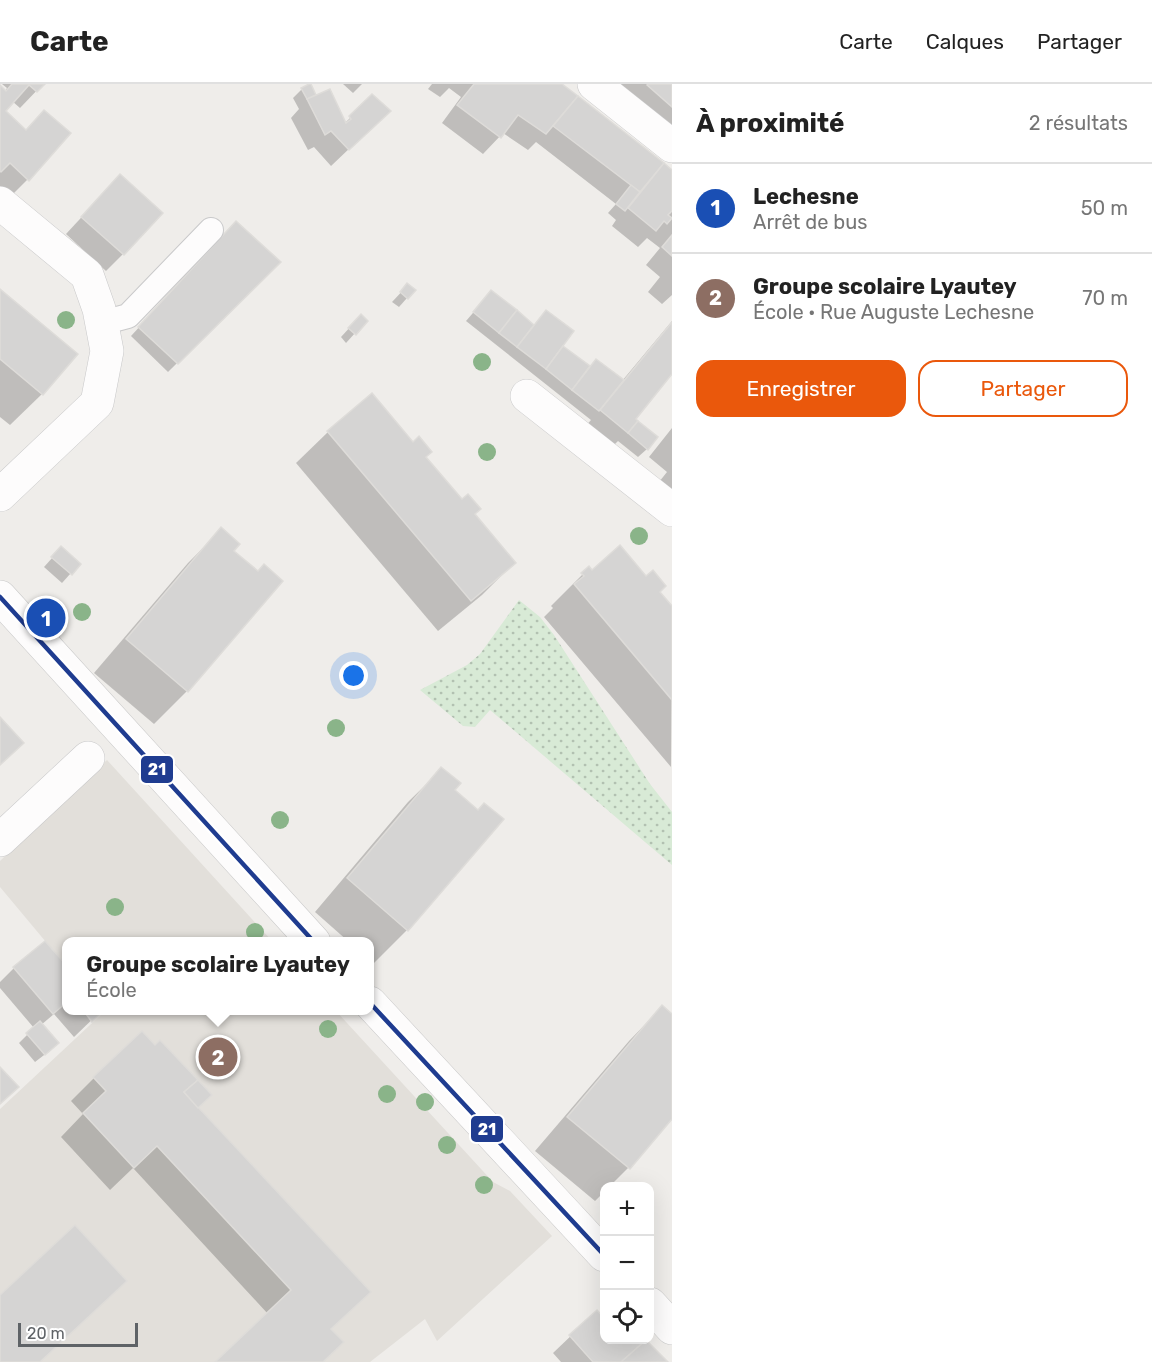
<!DOCTYPE html>
<html lang="fr">
<head>
<meta charset="utf-8">
<style>
  body { margin:0; font-family:Rubik,sans-serif; background:#f6f6f6; color:#222 }
  .controls { position:absolute; right:18px; bottom:18px; display:grid; overflow:hidden; border-radius:12px; box-shadow:0 6px 24px #0002 }
  .controls button { width:54px; height:54px; display:grid; place-items:center; padding:0; border:0; border-bottom:2px solid #e0e0e0; background:#fff; color:#222; font:30px sans-serif }
  .scale { position:absolute; left:18px; bottom:15px; width:120px; box-sizing:border-box; padding-left:6px; border:3px solid #5f6367; border-top:0; font-size:16px; line-height:21px; white-space:nowrap; color:#5f6367; -webkit-text-stroke:4px #fff; paint-order:stroke }
  .you { position:absolute; left:354px; top:592px; width:21px; height:21px; margin:-15px; border:4px solid #fff; border-radius:50%; background:#1a73e8; box-shadow:0 0 0 9px #1a73e833 }
  .badge { display:grid; place-items:center; width:39px; height:39px; border-radius:50%; background:#ea580c; color:#fff; font-size:20px; font-weight:700 }
  .pin { position:absolute; translate:-50% -50%; border:3px solid #fff; box-shadow:0 2px 6px #0006 }
  .popup { position:absolute; left:62px; top:853px; width:312px; height:78px; box-sizing:border-box; display:grid; place-content:center; border-radius:12px; background:#fff; filter:drop-shadow(0 2px 4px #0005); font-size:20px; white-space:nowrap; color:#767676 }
  .popup b { font-size:22px; color:#222 }
  .popup::after { content:''; position:absolute; left:50%; top:100%; margin-left:-12px; border:12px solid transparent; border-top-color:#fff }
  .list { margin:0; padding:0; list-style:none }
  h2 { display:flex; justify-content:space-between; align-items:center; height:78px; margin:0; padding:0 24px; font-size:26px }
  h2 small { font-size:20px; font-weight:400; color:#767676 }
  .list li { display:grid; grid-template-columns:39px 1fr auto; gap:18px; align-items:center; box-sizing:border-box; height:90px; padding:0 24px; border-top:2px solid #e0e0e0 }
  .list b { display:block; font-size:22px; white-space:nowrap }
  .list p { margin:0; font-size:20px; white-space:nowrap; color:#767676 }
  .list em { font-size:20px; font-style:normal; color:#767676 }
  .actions { display:flex; gap:12px; padding:18px 24px }
  .actions a { flex:1; padding:14px 0; border:2px solid #ea580c; border-radius:18px; text-align:center; font-size:21px; color:#ea580c }
  .actions .main { background:#ea580c; color:#fff }
  .icon { flex:none; width:33px; height:33px; fill:none; stroke:currentColor; stroke-width:2; stroke-linecap:round; stroke-linejoin:round }
  .map { position:relative; flex:none; width:672px; height:1278px; overflow:hidden }
  header { display:flex; align-items:center; gap:36px; box-sizing:border-box; height:84px; padding:0 30px; background:#fff; border-bottom:2px solid #e0e0e0 }
  header strong { font-size:28px }
  nav { display:flex; gap:33px; margin-inline-start:auto; font-size:21px }
  main { display:flex }
  aside { flex:1; background:#fff }
  .map>svg:first-child { display:block }
  .education { fill:#e2dfda }
  .grass { fill:url(#grass-dots) }
  .shadow { fill:#0003 }
  .building { fill:#d5d4d3; stroke:#dedcd9; stroke-width:1.5 }
  .lines { fill:none; stroke-linecap:round; stroke-linejoin:round }
  .lane-casing { stroke:#c9c9ca; stroke-width:26 }
  .street-casing { stroke:#c9c9ca; stroke-width:34 }
  .secondary-casing { stroke:#c9c9c9; stroke-width:34 }
  .lane { stroke:#fdfcfc; stroke-width:24 }
  .street { stroke:#fdfcfc; stroke-width:33 }
  .secondary { stroke:#fdfcfc; stroke-width:33 }
  .bus-1-casing { stroke:#fff; stroke-width:9 }
  .bus-1 { stroke:#1f3c90; stroke-width:4.5 }
  .tree { fill:#8ab489 }
  .line-badge { stroke:#fff; stroke-width:2 }
  .badge-label { font-size:16px; text-anchor:middle; font-weight:bold; fill:#fff }
</style>
</head>
<body>
<header>
<strong>Carte</strong>
<nav><a>Carte</a><a>Calques</a><a>Partager</a></nav>
</header>
<main>
<div class="map">
<svg width="672" height="1278" viewBox="0 0 672 1278">
  <defs>
    <pattern id="grass-dots" width="8" height="8" patternUnits="userSpaceOnUse" patternTransform="scale(1.5)"><rect width="8" height="8" fill="#d8ead6"/><path d="M2 2h.1M6 6h.1" fill="none" stroke="#b2c1b1" stroke-width="1.8" stroke-linecap="round"/></pattern>
  </defs>
  <rect width="100%" height="100%" fill="#efedea"/>
  <g class="education">
    <path d="M107,676L272,857L67,858L66,882L0,803V777Z"/>
    <path d="M105,927H336L493,1098L510,1107L552,1152L437,1257L425,1235L370,1278H0V1025Z"/>
  </g>
  <path class="grass" d="M519,516L540,533L554,551L650,700L672,728V781L490,626L475,643L463,642L420,606L467,581L480,570Z"/>
  <g class="shadow">
    <path d="M2,0H43L20,24L12,17L3,27L25,47L28,95L11,112L0,102V3L5,7L7,4Z"/>
    <path d="M343,0H362L353,9Z"/>
    <path d="M432,0H559L672,88V211L662,220L648,208L660,193L646,181L660,164L647,154L638,163L612,142L616,136L608,129L616,120L536,58L528,66L503,49L483,70L442,39L461,13L449,4L440,13L428,5Z"/>
    <path d="M606,0H672V53Z"/>
    <path d="M310,1L316,13L345,39L372,12V43L331,82L314,63L308,66L291,34L299,25L293,14L302,5Z"/>
    <path d="M104,109L123,170L106,187L66,150Z"/>
    <path d="M228,147L279,178L168,288L131,252Z"/>
    <path d="M408,201L407,214L399,223L392,218Z"/>
    <path d="M0,206L42,310L10,341L0,333Z"/>
    <path d="M491,208L533,242L546,228L561,262L589,284L596,277L622,297L672,237V288L634,335L647,365L638,373L618,357L610,365L584,344L591,336L466,237Z"/>
    <path d="M366,237L346,259L341,253L352,241Z"/>
    <path d="M672,344V415L655,403L667,388L649,373Z"/>
    <path d="M328,348L424,374L514,479L482,511L438,547L296,379Z"/>
    <path d="M221,446L232,467L187,607L154,640L94,589L188,479Z"/>
    <path d="M53,473L79,480L62,499L44,483Z"/>
    <path d="M589,484L592,488L658,508L672,524L671,683L544,533L553,524L551,522Z"/>
    <path d="M442,685L453,706L407,846L374,879L370,875V858H349L315,828L408,718Z"/>
    <path d="M14,884H67V926H102L74,953L54,930L41,941L48,968L35,978L19,959L34,944L0,904V898Z"/>
    <path d="M662,923L672,932V1033L628,1084L610,1102H604V1108L595,1117L535,1067L629,957Z"/>
    <path d="M94,994L197,1024L330,1245L322,1278H217L268,1230L133,1084L110,1106L61,1053L83,1030L71,1017Z"/>
    <path d="M596,1228L604,1236V1256H646L666,1278H561L553,1269Z"/>
  </g>
  <g class="building">
    <path d="M12,0H45L37,8L29,1L6,27L26,46L44,26L71,49L29,97L10,79L1,88L0,87V1L6,7Z"/>
    <path d="M309,0H311L316,11L307,15L301,4Z"/>
    <path d="M474,0H562L578,12L546,50L518,31L501,54L457,21Z"/>
    <path d="M648,0H672V23L647,1Z"/>
    <path d="M330,5L346,39L351,35L349,32L372,10L391,27L349,66L331,47L325,51L307,15Z"/>
    <path d="M578,12L664,79L640,108L553,42Z"/>
    <path d="M664,79L672,86V127L668,131L672,134L667,140L664,137L656,147L628,124Z"/>
    <path d="M120,90L163,129L124,171L81,133Z"/>
    <path d="M631,101L640,108L625,127L616,120Z"/>
    <path d="M236,137L281,178L178,280L138,243Z"/>
    <path d="M672,151V172L662,163Z"/>
    <path d="M407,199L416,206L408,215L400,208Z"/>
    <path d="M0,205L78,270L43,311L0,275Z"/>
    <path d="M491,206L517,226L499,249L473,228Z"/>
    <path d="M517,226L534,241L517,263L499,249Z"/>
    <path d="M546,226L574,247L546,285L517,263Z"/>
    <path d="M361,230L368,237L356,251L348,244Z"/>
    <path d="M672,238V290L636,335L638,337L628,349L600,326Z"/>
    <path d="M563,262L590,282L572,306L546,285Z"/>
    <path d="M596,275L624,296L599,327L572,306Z"/>
    <path d="M372,309L413,358L419,352L432,368L426,373L462,415L468,410L481,425L475,430L516,479L471,517L327,347Z"/>
    <path d="M638,337L658,353L648,366L628,349Z"/>
    <path d="M221,443L240,460L234,467L258,487L264,480L283,497L188,608L126,555Z"/>
    <path d="M620,461L646,492L653,486L666,502L660,508L672,522V616L574,500L584,492L581,489L589,482L592,486Z"/>
    <path d="M61,462L81,480L72,491L51,473Z"/>
    <path d="M0,633L24,659L0,681Z"/>
    <path d="M441,683L461,699L455,706L478,726L484,719L504,735L408,847L347,794Z"/>
    <path d="M45,857L67,882V918L53,930L13,883Z"/>
    <path d="M662,921L672,930V1035L630,1085L567,1033Z"/>
    <path d="M83,926H104L92,938Z"/>
    <path d="M40,937L59,959L45,971L26,949Z"/>
    <path d="M142,947L155,961L160,956L198,996L184,1008L371,1208L331,1245L344,1258L323,1278H215L291,1206L157,1062L134,1084L83,1029L106,1007L93,993Z"/>
    <path d="M0,983L19,1003L0,1020Z"/>
    <path d="M198,996L212,1011L198,1024L184,1008Z"/>
    <path d="M75,1141L127,1197L40,1278H0V1211Z"/>
    <path d="M597,1226L604,1234V1256H646L621,1278H593L569,1251Z"/>
    <path d="M646,1256L668,1278H621Z"/>
  </g>
  <g class="lines">
    <defs>
      <path id="lane" d="M102,239L128,232L211,146"/>
      <g id="street">
        <path d="M594,0L672,62"/>
        <path d="M0,119L87,191L99,225L107,267L97,319L0,411"/>
        <path d="M527,312L672,426"/>
        <path d="M0,756L88,674"/>
      </g>
      <g id="secondary">
        <path d="M0,513L314,858"/>
        <path d="M370,919L604,1171"/>
        <path d="M650,1220L672,1244"/>
      </g>
    </defs>
    <use href="#lane" class="lane-casing"/>
    <use href="#street" class="street-casing"/>
    <use href="#secondary" class="secondary-casing"/>
    <use href="#lane" class="lane"/>
    <use href="#street" class="street"/>
    <use href="#secondary" class="secondary"/>
    <defs>
      <g id="bus-1">
        <path d="M0,513L314,858"/>
        <path d="M370,919L604,1171"/>
      </g>
    </defs>
    <use href="#bus-1" class="bus-1-casing"/>
    <use href="#bus-1" class="bus-1"/>
  </g>
  <g class="tree">
    <circle cx="66" cy="236" r="9"/>
    <circle cx="482" cy="278" r="9"/>
    <circle cx="487" cy="368" r="9"/>
    <circle cx="639" cy="452" r="9"/>
    <circle cx="82" cy="528" r="9"/>
    <circle cx="336" cy="644" r="9"/>
    <circle cx="280" cy="736" r="9"/>
    <circle cx="115" cy="823" r="9"/>
    <circle cx="255" cy="848" r="9"/>
    <circle cx="328" cy="945" r="9"/>
    <circle cx="387" cy="1010" r="9"/>
    <circle cx="425" cy="1018" r="9"/>
    <circle cx="447" cy="1061" r="9"/>
    <circle cx="484" cy="1101" r="9"/>
  </g>
  <g class="line-badge">
    <rect x="140" y="671" width="34" height="29" rx="6" fill="#1f3c90"/>
    <rect x="470" y="1031" width="34" height="28" rx="6" fill="#1f3c90"/>
  </g>
  <g class="badge-label">
    <text x="157" y="691">21</text>
    <text x="487" y="1051">21</text>
  </g>
</svg>
<div class="controls">
<button>+</button>
<button>−</button>
<button><svg class="icon" aria-label="locate" viewBox="0 0 24 24"><circle cx="12" cy="12" r="6"/><path d="M12 2v4M12 18v4M2 12h4M18 12h4"/></svg></button>
</div>
<div class="scale">20 m</div>
<div class="you"></div>
<div class="pin badge" style="left:46px;top:534px;background:#1a4fb4">1</div>
<div class="pin badge" style="left:218px;top:973px;background:#8d6e63">2</div>
<div class="popup"><b>Groupe scolaire Lyautey</b>École</div>
</div>
<aside>
<h2>À proximité<small>2 résultats</small></h2>
<ul class="list">
<li><span class="badge" style="background:#1a4fb4">1</span><div><b>Lechesne</b><p>Arrêt de bus</p></div><em>50 m</em></li>
<li><span class="badge" style="background:#8d6e63">2</span><div><b>Groupe scolaire Lyautey</b><p>École · Rue Auguste Lechesne</p></div><em>70 m</em></li>
</ul>
<div class="actions"><a class="main">Enregistrer</a><a>Partager</a></div>
</aside>
</main>
</body>
</html>
